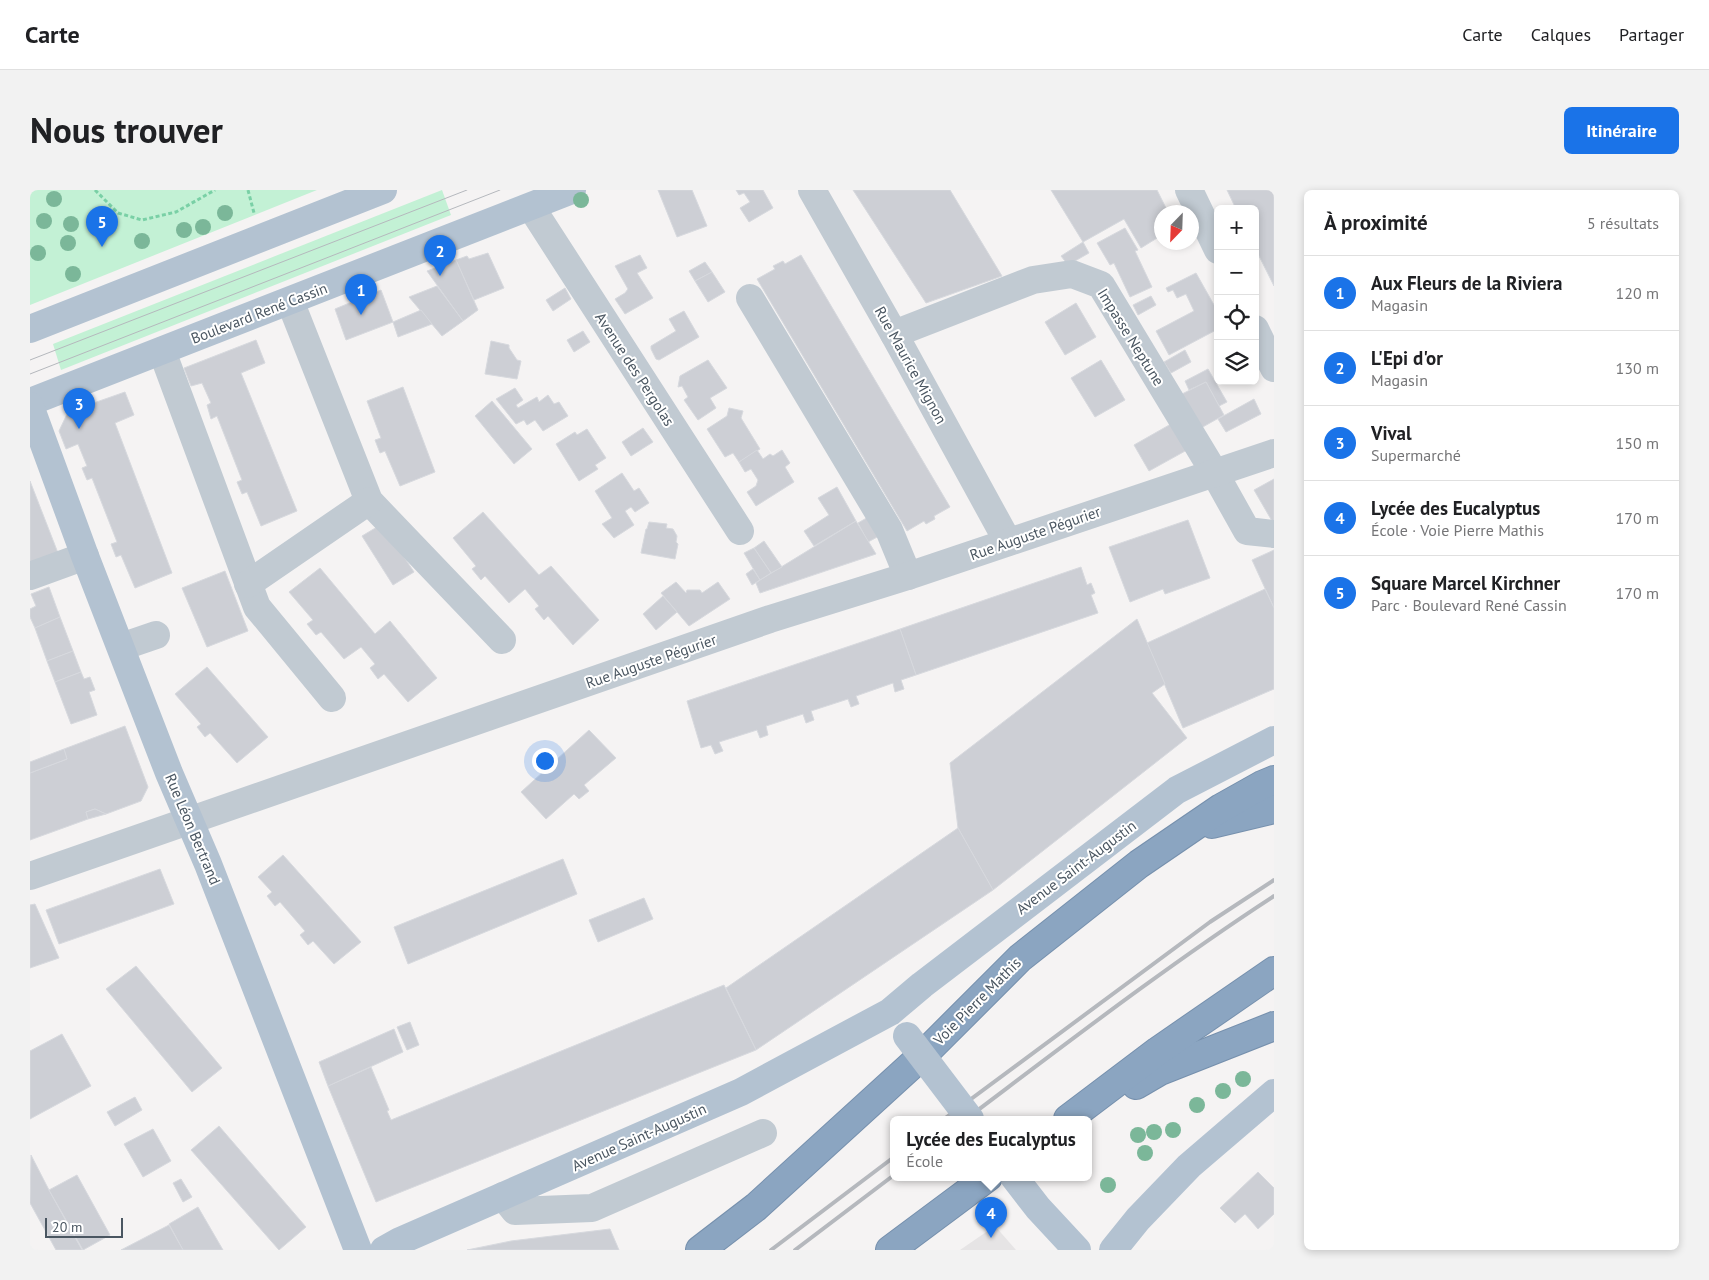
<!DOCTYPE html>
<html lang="fr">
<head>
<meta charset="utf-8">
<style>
  body { margin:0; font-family:"PT Sans",sans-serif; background:#f2f2f2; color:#202124 }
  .controls { position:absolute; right:15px; top:15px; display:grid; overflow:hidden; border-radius:8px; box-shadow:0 2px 8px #0003 }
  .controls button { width:45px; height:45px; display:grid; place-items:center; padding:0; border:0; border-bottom:1px solid #e0e0e0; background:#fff; color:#202124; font:25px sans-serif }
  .compass { position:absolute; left:1124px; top:15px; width:45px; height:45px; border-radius:50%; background:#fff; box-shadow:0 2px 8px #0003; rotate:203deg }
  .scale { position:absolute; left:15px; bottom:12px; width:78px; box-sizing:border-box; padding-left:5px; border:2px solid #4a5661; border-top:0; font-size:14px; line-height:18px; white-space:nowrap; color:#4a5661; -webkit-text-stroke:4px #fff; paint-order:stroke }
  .you { position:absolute; left:514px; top:570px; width:18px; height:18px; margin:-12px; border:4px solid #fff; border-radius:50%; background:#1a73e8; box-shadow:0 0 0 8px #1a73e833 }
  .badge { display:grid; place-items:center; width:32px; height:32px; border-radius:50%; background:#1a73e8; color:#fff; font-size:16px; font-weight:700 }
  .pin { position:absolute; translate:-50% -41px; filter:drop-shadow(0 1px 2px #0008) }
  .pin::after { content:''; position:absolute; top:26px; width:18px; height:15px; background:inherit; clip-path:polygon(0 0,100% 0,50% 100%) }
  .popup { position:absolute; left:860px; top:926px; width:202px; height:65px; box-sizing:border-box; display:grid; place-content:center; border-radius:8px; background:#fff; filter:drop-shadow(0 1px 4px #0005); font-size:16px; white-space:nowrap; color:#757577 }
  .popup b { font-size:19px; color:#202124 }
  .popup::after { content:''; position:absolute; left:50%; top:100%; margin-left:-10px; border:10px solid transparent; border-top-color:#fff }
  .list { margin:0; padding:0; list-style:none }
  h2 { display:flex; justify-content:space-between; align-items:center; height:65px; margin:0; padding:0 20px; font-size:21px }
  h2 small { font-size:16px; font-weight:400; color:#757577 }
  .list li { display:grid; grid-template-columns:32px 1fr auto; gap:15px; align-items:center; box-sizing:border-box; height:75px; padding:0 20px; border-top:1px solid #e0e0e0 }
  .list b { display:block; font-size:19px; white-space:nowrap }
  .list p { margin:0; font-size:16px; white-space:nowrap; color:#757577 }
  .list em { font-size:16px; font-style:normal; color:#757577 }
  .icon { flex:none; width:28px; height:28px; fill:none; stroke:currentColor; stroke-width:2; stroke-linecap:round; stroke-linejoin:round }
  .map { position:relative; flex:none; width:1244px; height:1060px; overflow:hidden; border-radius:8px }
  header { display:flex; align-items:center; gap:30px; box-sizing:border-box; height:70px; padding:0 25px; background:#fff; border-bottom:1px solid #e0e0e0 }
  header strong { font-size:24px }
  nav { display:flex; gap:28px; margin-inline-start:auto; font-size:18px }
  .intro { display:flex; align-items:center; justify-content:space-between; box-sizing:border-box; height:120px; padding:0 30px }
  h1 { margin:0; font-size:35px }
  .button { padding:12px 22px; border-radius:8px; background:#1a73e8; color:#fff; font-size:18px; font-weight:700 }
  main { display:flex; gap:30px; padding:0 30px }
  aside { flex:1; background:#fff; border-radius:8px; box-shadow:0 2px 8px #0003 }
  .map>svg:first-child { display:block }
  .education { fill:#e6e4e5 }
  .green { fill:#c3f1d5 }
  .building { fill:#cdcfd5; stroke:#d7d9de }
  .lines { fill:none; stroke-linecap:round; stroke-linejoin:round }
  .highway-casing { stroke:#7690ad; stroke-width:30 }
  .path { stroke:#7ad0a6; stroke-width:3; stroke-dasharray:4 2.5; stroke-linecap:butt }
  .minor { stroke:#c1cad2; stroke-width:28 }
  .major { stroke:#b3c2d1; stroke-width:28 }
  .highway { stroke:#8ba5c1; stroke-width:28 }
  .tram { stroke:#b5b8bd; stroke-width:1 }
  .rail { stroke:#b5b8bd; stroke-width:4 }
  .major-bridge { stroke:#b3c2d1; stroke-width:28 }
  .tree { fill:#7bb799 }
  .labels { text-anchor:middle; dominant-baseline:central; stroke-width:4; stroke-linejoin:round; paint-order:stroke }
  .street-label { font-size:15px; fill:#4a5661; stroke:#fff }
</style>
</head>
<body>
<header>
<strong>Carte</strong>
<nav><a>Carte</a><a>Calques</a><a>Partager</a></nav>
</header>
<div class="intro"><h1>Nous trouver</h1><a class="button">Itinéraire</a></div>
<main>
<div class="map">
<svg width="1244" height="1060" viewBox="0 0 1244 1060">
  <rect width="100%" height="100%" fill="#f5f3f3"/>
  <path class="education" d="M965,1036L986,1060H930Z"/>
  <g class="green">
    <path d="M0,0H287L0,115Z"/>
    <path d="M412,0L421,25L31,180L23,154Z"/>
  </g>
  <g class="building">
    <path d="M628,0H662L677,36L647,47Z"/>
    <path d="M706,0H733L743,18L719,32L710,18L720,12L714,3L709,5Z"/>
    <path d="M823,0H920L972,86L896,113Z"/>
    <path d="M1021,0H1127L1138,22H1132V45L1111,58L1094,29L1053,52Z"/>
    <path d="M1197,0H1244V96L1225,58V19H1206Z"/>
    <path d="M1095,38L1108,60L1105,61L1122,97L1100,107L1084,73L1080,75L1067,53Z"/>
    <path d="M1053,52L1059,63L1038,75L1031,66Z"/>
    <path d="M458,63L474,98L444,110L426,70L437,66L439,69Z"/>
    <path d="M610,65L617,78L607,83L623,108L595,124L585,109L595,103L598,99L585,76Z"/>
    <path d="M771,65L920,317L904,326L905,329L896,334L894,331L877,341L727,89L745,79L743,76L753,71L755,74Z"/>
    <path d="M426,70L448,120L433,131L397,81Z"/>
    <path d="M675,72L682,82L665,91L659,81Z"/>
    <path d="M682,82L695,102L678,112L665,91Z"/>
    <path d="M1166,83L1188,122V139L1139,165L1126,141L1164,121L1156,104L1147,108L1143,100L1138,102L1136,98Z"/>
    <path d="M407,96L433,131L412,146L379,107Z"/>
    <path d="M535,98L541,109L523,121L516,110Z"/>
    <path d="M351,100L363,132L316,150L305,119Z"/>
    <path d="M1121,106L1126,115L1108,125L1103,115Z"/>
    <path d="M1046,113L1066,147L1035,165L1015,132Z"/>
    <path d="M391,120L402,134L368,147L363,132Z"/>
    <path d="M654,121L669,147L629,170L626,169L621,159V156L646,141L639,129Z"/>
    <path d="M553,141L560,152L544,162L537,150Z"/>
    <path d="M226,150L235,173L211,183L267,321L231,336L217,302L212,304L207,292L212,290L187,226L181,229L177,215L181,213L172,193L161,196L154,178Z"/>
    <path d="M461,151L479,155V158L487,170L491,171L487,189L455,184Z"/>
    <path d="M1155,160L1161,172L1141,183L1134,172Z"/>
    <path d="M678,170L697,198L680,208L686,218L668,230L654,210L658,207L652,196L648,197L650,186Z"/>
    <path d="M1071,170L1095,210L1065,227L1041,188Z"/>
    <path d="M1178,179L1197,212L1189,216L1176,192L1159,200L1155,191Z"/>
    <path d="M1176,192L1194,225L1171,238L1152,204Z"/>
    <path d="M373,197L405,282L370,296L355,261L350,263L345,250L351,248L337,211Z"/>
    <path d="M485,198L493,210L486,215L488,218L507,207L509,212L518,205L524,214L529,212L538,226L513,241L505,230L497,235L494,230L486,234L466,209Z"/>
    <path d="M95,202L104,225L85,233L142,383L105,398L91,365L86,367L81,354L87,352L62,288L57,290L52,278L57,276L48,254L36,259L29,241L38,222Z"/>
    <path d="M1224,209L1231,224L1196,242L1188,229Z"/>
    <path d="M462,211L502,259L484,274L445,226Z"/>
    <path d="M699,218L713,221L711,228L730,259L709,272L703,263L695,267L677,239L697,226Z"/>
    <path d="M1141,234L1157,260L1119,281L1104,255Z"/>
    <path d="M613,238L623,252L601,266L592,252Z"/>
    <path d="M557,239L576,268L565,275L568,279L549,291L526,254L545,242L547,245Z"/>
    <path d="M727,260L733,269L740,264L743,266L752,260L760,273L755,277L764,292L726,316L717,302L726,296L728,290L721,279L715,282L709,272Z"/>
    <path d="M592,283L604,301L609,298L619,313L605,322L601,317L595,321L604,335L584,348L572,334L582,328L565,301Z"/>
    <path d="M1244,289V330L1242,331L1224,300Z"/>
    <path d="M0,291L28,363L0,374Z"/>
    <path d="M807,297L826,331L784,356L774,341L799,325L788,308Z"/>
    <path d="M453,322L509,385L521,376L569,430L543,455L518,426L514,430L505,419L509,416L495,399L479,413L455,386L451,390L442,379L446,376L423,348Z"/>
    <path d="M840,326L851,345L838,352L828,333Z"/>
    <path d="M1158,330L1180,388L1135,404L1133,399L1100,412L1079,357Z"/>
    <path d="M826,331L846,364L730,403L726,393L730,390Z"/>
    <path d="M619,332L637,334L636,338L643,339L647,346L646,352L648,354L645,369L611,363L616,339H617Z"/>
    <path d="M352,334L384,382L363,395L332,346Z"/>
    <path d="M734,351L752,377L741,383L724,358Z"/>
    <path d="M724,358L741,383L730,390L714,363Z"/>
    <path d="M1244,360V418L1222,370Z"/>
    <path d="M1051,377L1057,395L1061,393L1065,403L1061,405L1068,423L886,485L870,439Z"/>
    <path d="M290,378L345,444L360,431L407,488L378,512L354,484L348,489L340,478L345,474L331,457L314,469L291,442L286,445L277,434L283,430L259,402Z"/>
    <path d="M723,379L730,390L722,395L716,384Z"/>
    <path d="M195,381L218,441L177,457L152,398Z"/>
    <path d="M646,392L656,403L657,400H670L672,403L688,392L700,409L659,436L631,403Z"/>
    <path d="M19,397L30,427L5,438L0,427V419L6,416L1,404Z"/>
    <path d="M1235,399L1244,418V499L1153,538L1117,453Z"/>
    <path d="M633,406L647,422L626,440L613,424Z"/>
    <path d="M30,427L43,461L17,471L5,438Z"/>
    <path d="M1107,429L1135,494L1122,503L1157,548L963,700L928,638L920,573Z"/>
    <path d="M870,439L886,485L871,490L874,499L865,502L863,493L826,506L829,514L821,517L818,509L781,521L784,530L776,533L773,524L736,536L738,545L730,548L727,540L689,552L693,561L685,564L681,555L671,558L657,511Z"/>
    <path d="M43,461L51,482L25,492L17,471Z"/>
    <path d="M177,477L238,547L207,573L180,543L175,547L167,537L171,534L145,504Z"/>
    <path d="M51,482L54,489L60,487L65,500L59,502L67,525L41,534L25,492Z"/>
    <path d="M95,536L118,597L111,611L76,624L65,619L56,622L58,629L0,650V583L37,569L34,559Z"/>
    <path d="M559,540L586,568L554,595L559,601L549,609L544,604L516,629L491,602Z"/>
    <path d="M34,559L37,569L0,583V572Z"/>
    <path d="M65,619L76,624L58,629L56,622Z"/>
    <path d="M928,638L963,700L726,860L696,798Z"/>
    <path d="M253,665L331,752L304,774L283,751L278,755L270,745L275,741L250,712L245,716L237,706L242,702L228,687Z"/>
    <path d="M533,669L547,704L378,774L364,737Z"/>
    <path d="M130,679L144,714L29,754L16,720Z"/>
    <path d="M614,708L623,729L568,752L559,730Z"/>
    <path d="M5,714L29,768L0,778V715Z"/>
    <path d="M106,776L192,878L162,902L76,799Z"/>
    <path d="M694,795L726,860L346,1012L298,896L341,877L359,920L357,921L361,930Z"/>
    <path d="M380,832L389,855L377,860L367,837Z"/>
    <path d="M364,839L373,862L298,896L289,872Z"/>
    <path d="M32,844L61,896L0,929V861Z"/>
    <path d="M105,907L112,920L85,936L77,922Z"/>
    <path d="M189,936L276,1037L249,1060L161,960Z"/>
    <path d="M123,939L141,971L113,987L94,954Z"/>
    <path d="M1,965L19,1000L52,1060H26L0,1013Z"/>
    <path d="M1228,982L1244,998V1024L1228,1039L1215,1024L1205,1033L1190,1018Z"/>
    <path d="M47,985L80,1045L53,1060L19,1000Z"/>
    <path d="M151,989L162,1007L153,1012L143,993Z"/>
    <path d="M168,1017L193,1060H153L139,1034Z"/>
    <path d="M139,1035L153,1060H91Z"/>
    <path d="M580,1039L589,1060H437L481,1051Z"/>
  </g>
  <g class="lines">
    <defs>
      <g id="highway">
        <path d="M1182,634L1244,619"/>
        <path d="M1106,895L1130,881L1244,836"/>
        <path d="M1038,929L1128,861L1244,781"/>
        <path d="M670,1060L726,1017L895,863L990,768L1109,674L1191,618L1232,595L1244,590"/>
        <path d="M860,1060L958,987"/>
      </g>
    </defs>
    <use href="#highway" class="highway-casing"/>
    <g class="path">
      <path d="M65,0L88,23L112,30L146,22L185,0"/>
      <path d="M218,0L224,23"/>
    </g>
    <g class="minor">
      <path d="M782,0L864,144L978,352"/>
      <path d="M1159,0L1188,60"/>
      <path d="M501,17L710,341"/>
      <path d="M720,108L859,340L878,386"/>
      <path d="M260,111L339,311L472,450"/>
      <path d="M1225,139L1244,178"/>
      <path d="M864,144L1003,90L1042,84L1071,95L1184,282L1217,341L1244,344"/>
      <path d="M132,161L227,417L302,508"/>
      <path d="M0,386L55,366"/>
      <path d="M218,394L339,311"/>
      <path d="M91,457L126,445"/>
      <path d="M0,686L740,429L878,386L1244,263"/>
      <path d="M473,1006L485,1021L562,1018L733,943"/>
    </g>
    <g class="major">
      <path d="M0,139L353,0"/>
      <path d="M0,212L542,0"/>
      <path d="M0,216L55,366L139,583L178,674L328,1060"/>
      <path d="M984,987L1008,1018L1047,1060"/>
      <path d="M354,1060L370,1051L711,902L860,822L892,795L1147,600L1244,550"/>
      <path d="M1083,1060L1108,1029L1159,976L1244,903"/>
    </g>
    <use href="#highway" class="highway"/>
    <g class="tram">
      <path d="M0,170L437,0"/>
      <path d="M0,184L470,0"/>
    </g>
    <g class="rail">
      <path d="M914,929L1180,732L1244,690"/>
      <path d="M936,929C1037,853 1138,775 1244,706"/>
      <path d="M741,1060L864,967"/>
      <path d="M765,1060L864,985"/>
    </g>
    <path class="major-bridge" d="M877,846L940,929"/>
  </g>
  <g class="tree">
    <circle cx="24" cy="9" r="8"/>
    <circle cx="551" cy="10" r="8"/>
    <circle cx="195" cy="23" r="8"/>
    <circle cx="14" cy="31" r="8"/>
    <circle cx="41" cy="34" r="8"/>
    <circle cx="173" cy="37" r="8"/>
    <circle cx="154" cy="40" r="8"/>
    <circle cx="112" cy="51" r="8"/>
    <circle cx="38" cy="53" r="8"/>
    <circle cx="8" cy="63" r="8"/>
    <circle cx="43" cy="84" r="8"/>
    <circle cx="1213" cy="889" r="8"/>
    <circle cx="1193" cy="901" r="8"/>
    <circle cx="1167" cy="915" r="8"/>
    <circle cx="1143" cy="940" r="8"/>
    <circle cx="1124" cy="942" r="8"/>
    <circle cx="1108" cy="945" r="8"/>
    <circle cx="1115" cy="963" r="8"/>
    <circle cx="1078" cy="995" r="8"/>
  </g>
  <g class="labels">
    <g class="street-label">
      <text transform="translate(229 123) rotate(-21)">Boulevard René Cassin</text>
      <text transform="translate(1101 147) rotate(58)">Impasse Neptune</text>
      <text transform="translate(881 175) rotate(61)">Rue Maurice Mignon</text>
      <text transform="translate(605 179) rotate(57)">Avenue des Pergolas</text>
      <text transform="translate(1005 343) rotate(-19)">Rue Auguste Pégurier</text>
      <text transform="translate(621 471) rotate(-19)">Rue Auguste Pégurier</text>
      <text transform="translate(163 639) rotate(67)">Rue Léon Bertrand</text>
      <text transform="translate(1046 677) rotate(-37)">Avenue Saint-Augustin</text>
      <text transform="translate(947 811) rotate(-45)">Voie Pierre Mathis</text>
      <text transform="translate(609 947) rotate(-24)">Avenue Saint-Augustin</text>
    </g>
  </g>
</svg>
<div class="controls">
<button>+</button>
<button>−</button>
<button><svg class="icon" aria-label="locate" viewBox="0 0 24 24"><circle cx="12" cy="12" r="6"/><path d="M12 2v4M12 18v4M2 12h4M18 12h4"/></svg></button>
<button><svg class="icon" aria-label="layers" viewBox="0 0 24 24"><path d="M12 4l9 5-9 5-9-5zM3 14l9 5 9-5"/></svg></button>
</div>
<svg class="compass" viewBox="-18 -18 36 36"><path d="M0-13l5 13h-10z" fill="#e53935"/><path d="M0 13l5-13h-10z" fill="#757577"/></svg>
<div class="scale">20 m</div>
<div class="you"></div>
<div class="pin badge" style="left:331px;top:125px">1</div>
<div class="pin badge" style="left:410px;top:86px">2</div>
<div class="pin badge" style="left:49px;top:239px">3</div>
<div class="pin badge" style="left:961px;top:1048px">4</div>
<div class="popup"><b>Lycée des Eucalyptus</b>École</div>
<div class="pin badge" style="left:72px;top:57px">5</div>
</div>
<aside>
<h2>À proximité<small>5 résultats</small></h2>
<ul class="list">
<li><span class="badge">1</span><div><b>Aux Fleurs de la Riviera</b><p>Magasin</p></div><em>120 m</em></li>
<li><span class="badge">2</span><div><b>L'Epi d'or</b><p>Magasin</p></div><em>130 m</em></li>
<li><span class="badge">3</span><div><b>Vival</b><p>Supermarché</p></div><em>150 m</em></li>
<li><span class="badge">4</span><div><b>Lycée des Eucalyptus</b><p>École · Voie Pierre Mathis</p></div><em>170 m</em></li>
<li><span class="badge">5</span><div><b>Square Marcel Kirchner</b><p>Parc · Boulevard René Cassin</p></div><em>170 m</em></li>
</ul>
</aside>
</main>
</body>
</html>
